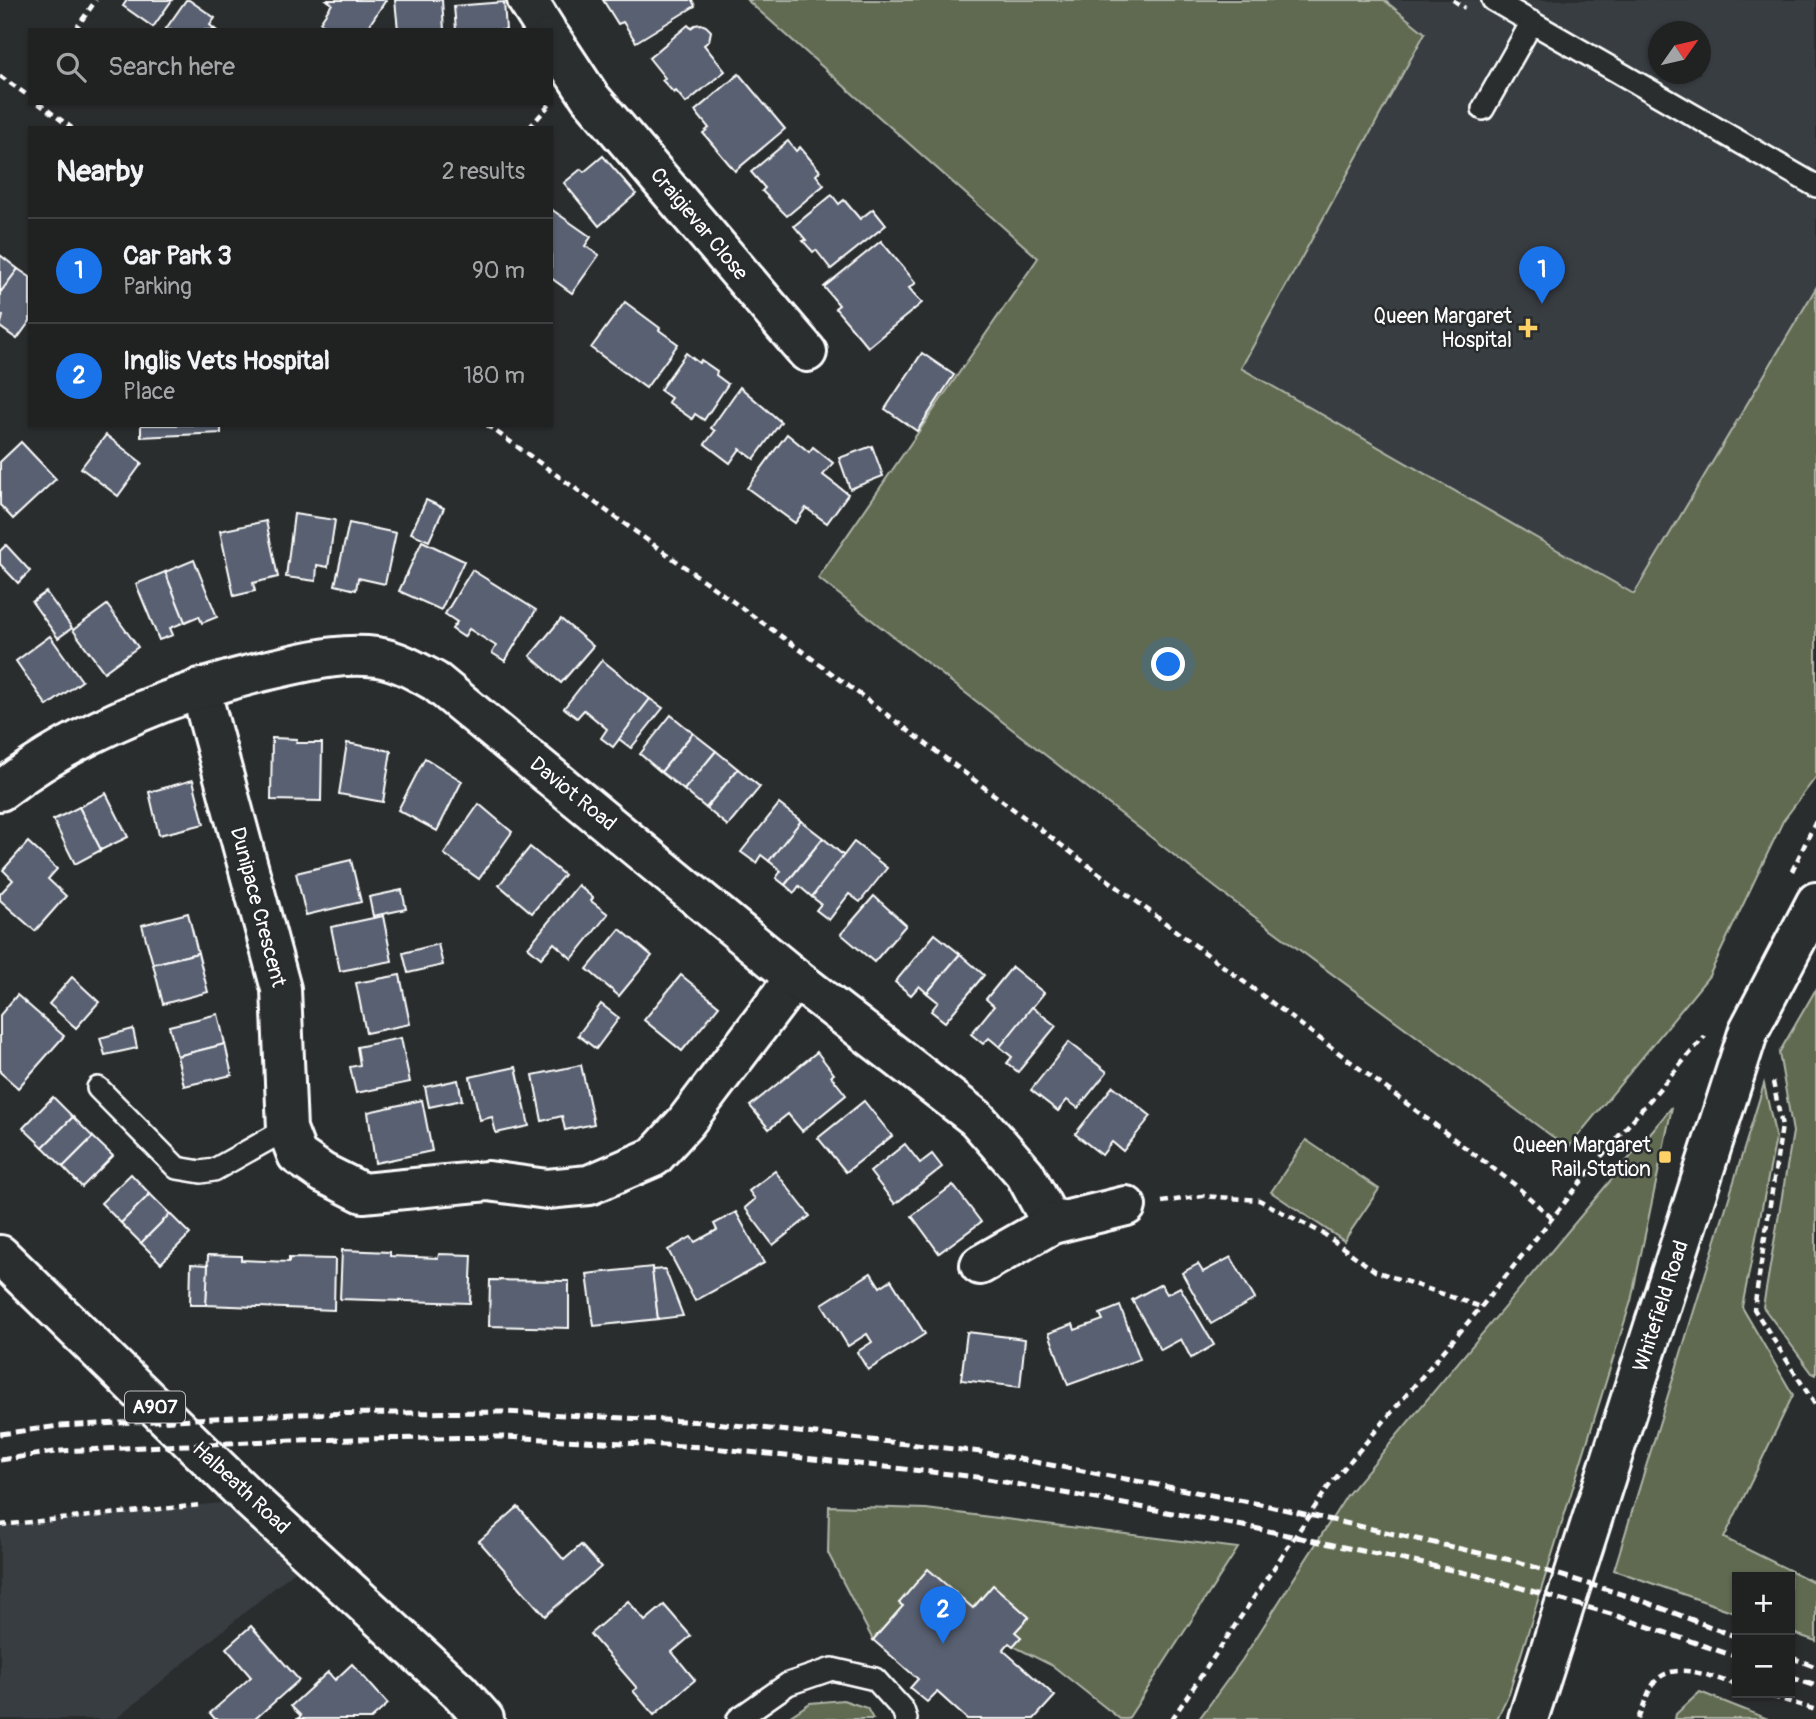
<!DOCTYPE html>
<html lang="en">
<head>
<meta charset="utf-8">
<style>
  body { margin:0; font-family:Pangolin,sans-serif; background:#2d2f2f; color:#f1f3f6 }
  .controls { position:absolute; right:21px; bottom:21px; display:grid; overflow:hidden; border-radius:0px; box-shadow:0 2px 5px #0004 }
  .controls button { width:63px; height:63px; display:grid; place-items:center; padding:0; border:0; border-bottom:2px solid #3d3f40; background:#202222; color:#f1f3f6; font:35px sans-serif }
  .compass { position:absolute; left:1648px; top:21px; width:63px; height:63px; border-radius:50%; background:#202222; box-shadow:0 2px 5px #0004; rotate:56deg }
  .you { position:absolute; left:1169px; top:665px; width:24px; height:24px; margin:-18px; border:5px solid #fff; border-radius:50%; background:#1a73e8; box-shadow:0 0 0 10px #1a73e833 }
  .badge { display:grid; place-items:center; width:46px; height:46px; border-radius:50%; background:#1a73e8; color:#fff; font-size:23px; font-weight:700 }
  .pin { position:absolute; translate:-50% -58px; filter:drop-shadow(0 2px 4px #0008) }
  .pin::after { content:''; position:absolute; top:37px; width:24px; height:21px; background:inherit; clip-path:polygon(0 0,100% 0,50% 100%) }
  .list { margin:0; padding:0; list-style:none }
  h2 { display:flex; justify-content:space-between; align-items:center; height:91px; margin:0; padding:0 28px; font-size:30px }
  h2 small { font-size:23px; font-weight:400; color:#a2a4a5 }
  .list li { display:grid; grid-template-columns:46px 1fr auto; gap:21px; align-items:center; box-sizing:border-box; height:105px; padding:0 28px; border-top:2px solid #3d3f40 }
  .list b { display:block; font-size:26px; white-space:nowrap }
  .list p { margin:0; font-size:23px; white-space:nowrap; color:#a2a4a5 }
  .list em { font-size:23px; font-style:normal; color:#a2a4a5 }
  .icon { flex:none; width:38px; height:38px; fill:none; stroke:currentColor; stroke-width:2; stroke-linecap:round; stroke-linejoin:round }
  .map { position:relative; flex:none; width:1816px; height:1719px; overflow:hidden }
  .search { position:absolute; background:#202222; box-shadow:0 2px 5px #0004; left:28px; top:28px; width:525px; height:77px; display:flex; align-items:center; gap:18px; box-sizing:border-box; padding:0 24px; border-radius:0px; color:#a2a4a5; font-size:26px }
  .panel { position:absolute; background:#202222; box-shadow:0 2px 5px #0004; left:28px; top:126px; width:525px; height:301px; border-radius:0px }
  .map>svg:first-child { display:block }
  .built { fill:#383c42; fill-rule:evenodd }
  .green { fill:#616b51; stroke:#b0b5a8; stroke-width:2 }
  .building { fill:#596071; stroke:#fff; stroke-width:2 }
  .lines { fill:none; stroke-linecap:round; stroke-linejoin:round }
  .lane-casing { stroke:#fff; stroke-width:26 }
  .street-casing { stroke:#fff; stroke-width:44 }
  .secondary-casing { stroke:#fff; stroke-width:44 }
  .primary-casing { stroke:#fff; stroke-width:44 }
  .path { stroke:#fff; stroke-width:4.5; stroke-dasharray:7 5; stroke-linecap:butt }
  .lane { stroke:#2a2d2e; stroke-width:21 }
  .street { stroke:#2a2d2e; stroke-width:38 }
  .secondary { stroke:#2a2d2e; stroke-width:38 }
  .primary { stroke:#2a2d2e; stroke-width:38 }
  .rail { stroke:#fff; stroke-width:5; stroke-dasharray:10 5; stroke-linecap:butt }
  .poi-dot { fill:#ffd166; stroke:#2a2d2e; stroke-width:2.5 }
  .labels { text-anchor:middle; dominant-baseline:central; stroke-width:5; stroke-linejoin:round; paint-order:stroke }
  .shield { fill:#2a2d2e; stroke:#bfc0c0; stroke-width:2 }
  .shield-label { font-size:19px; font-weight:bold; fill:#fff }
  .street-label { font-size:21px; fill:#fff; stroke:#2a2d2e }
  .poi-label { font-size:21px; fill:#fff; stroke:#2a2d2e; text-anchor:end }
</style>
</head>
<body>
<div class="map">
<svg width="1816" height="1719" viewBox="0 0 1816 1719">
  <rect width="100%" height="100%" fill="#2a2d2e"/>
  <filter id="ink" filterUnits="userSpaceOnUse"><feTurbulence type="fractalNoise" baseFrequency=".0143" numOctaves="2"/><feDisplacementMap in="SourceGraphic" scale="14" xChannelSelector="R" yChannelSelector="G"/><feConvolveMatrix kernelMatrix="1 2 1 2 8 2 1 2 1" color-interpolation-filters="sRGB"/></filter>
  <g filter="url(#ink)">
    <g class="built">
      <path d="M1384,0H1816V288L1635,594L1241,368L1425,33ZM1658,32H1700V74H1658Z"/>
      <path d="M251,1500L313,1556L116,1719H0V1525Z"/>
    </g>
    <g class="green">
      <path d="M747,0H1384L1425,33L1241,368L1634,594L1816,288V777L1783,821L1709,976L1568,1148L1229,898L818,578L1038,258Z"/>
      <path d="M1816,989V1375L1812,1373L1763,1307L1793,1132L1779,1053Z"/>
      <path d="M1764,1084L1776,1138L1742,1307L1793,1395L1724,1538L1816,1583V1641L1790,1632V1577H1737V1613L1614,1570Z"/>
      <path d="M1672,1107L1631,1301L1509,1693L1497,1719H1199L1242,1660L1347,1495Z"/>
      <path d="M1306,1140L1379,1189L1344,1241L1271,1192Z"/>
      <path d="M829,1506L926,1509L1238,1548L1128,1719H1120L1053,1666L1013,1646L1021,1637L1015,1632L1029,1617L993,1586L973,1608L900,1603L903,1606L873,1640L828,1553Z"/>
      <path d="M1700,1692L1768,1719H1675L1676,1714Z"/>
      <path d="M843,1700L867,1708L873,1719H786L810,1703Z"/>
    </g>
    <g class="building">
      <path d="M127,0H172L153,27L123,6Z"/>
      <path d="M186,0H189L215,18L210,25L216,30H165Z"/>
      <path d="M327,0H386L366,30H331L320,22L332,4Z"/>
      <path d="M395,0H442L444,30H398Z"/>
      <path d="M603,0H692L695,6L636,42L623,22L618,24Z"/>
      <path d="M504,2L506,30H456L454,6Z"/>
      <path d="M701,24L706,26L711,31L709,41L704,45L725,71L686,103L676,91L674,93L662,80L665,78L649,58L688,25L691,28L695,25Z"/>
      <path d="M739,74L785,129L735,171L703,133L709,128L695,111Z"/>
      <path d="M788,141L796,151L800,147L820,171L816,175L824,185L787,216L762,191L765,188L751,172Z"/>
      <path d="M603,156L636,194L599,226L564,183L581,169L584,172Z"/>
      <path d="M832,195L839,204L844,200L860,219L873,209L886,225L831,269L816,250L813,252L803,241L806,240L794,226Z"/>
      <path d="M551,209L591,237L585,246L599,255L572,293L551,278Z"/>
      <path d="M881,241L916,283L909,288L922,303L868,347L835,308L839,305L824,287Z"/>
      <path d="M0,255L18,269L0,293Z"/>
      <path d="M18,269L30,277V321L17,339L0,327L3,316L0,314V293Z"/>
      <path d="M625,302L660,328L659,330L678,344L646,388L591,348Z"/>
      <path d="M686,353L699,363L701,360L717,371L716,375L728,384L704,420L695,414L692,419L668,402L671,398L660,390Z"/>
      <path d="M922,353L954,375L917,431L885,409Z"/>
      <path d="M740,387L781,422L754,459L740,449L730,463L705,444L715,431L711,428Z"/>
      <path d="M141,425H221V433L141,437Z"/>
      <path d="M787,434L809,452L813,447L833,463L823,475L848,494L827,523L806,508L795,523L747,488Z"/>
      <path d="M106,435L142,463L118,496L81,468Z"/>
      <path d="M21,442L56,479L13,519L0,505V462Z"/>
      <path d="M872,446L883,476L850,489L839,458Z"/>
      <path d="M426,500L444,508L429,541L411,533Z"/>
      <path d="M294,514L335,520L328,567L317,565L316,581L286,577Z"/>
      <path d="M266,521L278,577L253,583L255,591L234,596L220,531Z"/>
      <path d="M349,523L396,533L385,584L358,578L356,590L335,585Z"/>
      <path d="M422,541L464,561L441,610L399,591Z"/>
      <path d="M6,545L30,571L18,583L0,564V551Z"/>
      <path d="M194,560L217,617L202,623L199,616L185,622L165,572Z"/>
      <path d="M472,570L536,610L505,661L492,653L496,646L469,629L464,637L452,629L457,622L445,614Z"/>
      <path d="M165,572L185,622L170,628L173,635L159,640L136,584Z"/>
      <path d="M46,592L72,628L58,638L32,602Z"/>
      <path d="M107,605L138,647L104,672L73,630Z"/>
      <path d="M561,619L593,646L561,683L530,656Z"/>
      <path d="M50,636L82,681L47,706L16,661Z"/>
      <path d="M602,660L650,699L613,747L601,738L607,729L584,710L577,718L564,708Z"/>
      <path d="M650,699L663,708L631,748L619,739Z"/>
      <path d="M671,715L693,733L661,772L640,754Z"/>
      <path d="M693,733L716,751L684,790L661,772Z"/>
      <path d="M272,738L297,739L296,743H322L321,801L271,800Z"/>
      <path d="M347,743L391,751L383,802L339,794Z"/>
      <path d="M716,751L738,769L706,808L684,790Z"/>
      <path d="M425,758L462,781L437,831L398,810Z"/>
      <path d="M738,769L760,787L728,826L706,808Z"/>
      <path d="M193,780L204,824L159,835L149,792Z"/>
      <path d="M106,793L128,837L101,850L79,807Z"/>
      <path d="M479,804L512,832L479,879L444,854Z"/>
      <path d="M779,804L801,821L769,861L761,855L756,863L741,852Z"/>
      <path d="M79,807L101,850L75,864L53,820Z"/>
      <path d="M801,821L823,838L785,885L776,878L781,871L769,861Z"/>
      <path d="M823,838L844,856L812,897L799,886L794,893L785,885Z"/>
      <path d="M28,842L57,869L48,879L66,896L35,931L0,900V894L13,880L3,870Z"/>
      <path d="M854,842L887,868L860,902L849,894L829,920L816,910L821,904L812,897Z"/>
      <path d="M530,847L564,875L532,913L499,885Z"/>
      <path d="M351,860L361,902L306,915L296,873Z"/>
      <path d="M578,885L593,898L591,901L608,914L572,959L554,943L541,958L528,947Z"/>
      <path d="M402,890L406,909L373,916L369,897Z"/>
      <path d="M874,896L906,925L874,962L841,934Z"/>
      <path d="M188,913L198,953L153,964L142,925Z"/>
      <path d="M383,916L392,961L340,971L331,927Z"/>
      <path d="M620,929L652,956L619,996L587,969Z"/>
      <path d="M935,934L960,954L927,993L919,986L911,995L895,982Z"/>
      <path d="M438,944L443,965L408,973L403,953Z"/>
      <path d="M198,953L208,992L163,1004L153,964Z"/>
      <path d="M960,954L984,975L945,1022L931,1011L938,1002L927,993Z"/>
      <path d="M1012,967L1044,993L1000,1047L989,1038L983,1044L971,1034L994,1006L986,999Z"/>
      <path d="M400,975L410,1024L366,1033L356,983Z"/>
      <path d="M681,975L719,1006L682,1051L644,1020Z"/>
      <path d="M72,977L99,1002L76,1028L49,1004Z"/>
      <path d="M17,995L64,1036L18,1088L0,1072V1015Z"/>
      <path d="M601,1004L619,1018L596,1049L578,1035Z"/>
      <path d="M1032,1007L1056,1026L1018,1072L1007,1063L1012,1057L1000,1047Z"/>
      <path d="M218,1014L225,1044L177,1056L169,1026Z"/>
      <path d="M133,1029L137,1048L105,1055L100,1038Z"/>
      <path d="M401,1038L410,1082L356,1093L350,1067L360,1065L357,1047Z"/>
      <path d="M1069,1042L1107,1072L1078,1108L1067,1100L1058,1111L1031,1090Z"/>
      <path d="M225,1044L232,1075L184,1086L177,1056Z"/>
      <path d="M817,1052L834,1074L831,1076L846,1095L802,1131L788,1114L769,1129L750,1106Z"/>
      <path d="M581,1065L594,1124L565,1130L562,1116L542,1121L533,1075Z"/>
      <path d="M516,1067L529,1126L496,1133L492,1117L480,1120L470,1077Z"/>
      <path d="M458,1080L462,1100L429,1107L425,1087Z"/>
      <path d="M1113,1086L1151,1116L1123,1151L1112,1142L1102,1155L1075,1134Z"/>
      <path d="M53,1097L73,1117L43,1147L23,1128Z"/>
      <path d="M422,1100L432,1151L375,1163L368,1112Z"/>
      <path d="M864,1101L892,1136L846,1172L818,1138Z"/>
      <path d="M73,1117L93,1137L63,1167L43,1147Z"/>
      <path d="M93,1137L113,1156L82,1187L63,1167Z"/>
      <path d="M905,1144L920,1163L932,1154L942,1167L895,1204L870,1172Z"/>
      <path d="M775,1171L810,1216L773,1245L745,1208L755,1199L749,1191Z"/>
      <path d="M131,1174L150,1194L121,1223L101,1203Z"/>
      <path d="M953,1185L981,1222L939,1253L912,1216Z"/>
      <path d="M150,1194L170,1214L141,1243L121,1223Z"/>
      <path d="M736,1212L764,1263L695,1301L668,1250L691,1237L695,1242L717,1230L714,1224Z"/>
      <path d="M170,1214L190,1234L161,1263L141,1243Z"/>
      <path d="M342,1250L390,1252V1256L438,1258L439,1254L472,1255L470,1303L340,1299Z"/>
      <path d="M208,1255L241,1256V1260L289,1262V1258L335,1259L334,1310L206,1305Z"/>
      <path d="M1231,1257L1255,1299L1211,1324L1182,1273L1198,1264L1203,1272Z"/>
      <path d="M191,1264L208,1265L206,1305H190Z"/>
      <path d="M652,1267L658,1319L594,1326L587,1274Z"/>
      <path d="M665,1269L683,1316L658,1319L652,1270Z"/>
      <path d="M871,1273L880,1287L891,1280L925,1334L868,1370L857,1352L872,1342L867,1334L848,1346L822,1304Z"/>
      <path d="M490,1280L569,1281V1328L489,1326Z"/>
      <path d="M1161,1284L1167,1294L1180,1287L1214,1345L1191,1358L1181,1339L1161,1350L1132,1300Z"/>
      <path d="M1120,1306L1140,1359L1068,1385L1049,1333L1073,1324L1075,1330L1103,1320L1100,1314Z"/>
      <path d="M967,1332L1025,1339L1020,1387L961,1380Z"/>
      <path d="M518,1507L564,1560L581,1545L601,1567L545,1616L479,1541Z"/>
      <path d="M928,1569L973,1608L993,1585L1029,1617L1015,1632L1021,1637L1013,1646L1009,1643L1003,1650L1055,1696L1034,1719H967L937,1692L927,1702L910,1688L918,1679L873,1640L903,1606L899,1603Z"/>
      <path d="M628,1601L645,1621L664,1605L691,1636L672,1652L695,1680L654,1715L633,1691L637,1688L590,1634Z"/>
      <path d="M251,1626L299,1680L255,1719H215L210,1713L251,1677L226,1648Z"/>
      <path d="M352,1664L388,1704L371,1719H297L301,1716L291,1706L328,1672L335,1680Z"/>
    </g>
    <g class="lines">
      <defs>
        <g id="lane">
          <path d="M1493,0L1816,186"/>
          <path d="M1483,109L1532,22"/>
          <path d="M98,1088L177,1168L201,1172L214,1170L287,1129"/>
          <path d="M738,1719L788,1684L832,1669L875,1679L903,1710L906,1719"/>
        </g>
        <g id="street">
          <path d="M527,0L546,30"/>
          <path d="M551,38L590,97L807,352"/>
          <path d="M200,688L281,989L287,1129L297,1155L323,1173L363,1193L488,1181L547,1189L589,1185L654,1157L685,1123L795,978"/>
          <path d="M0,791C80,729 188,687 287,666C317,659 347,653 377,657C398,660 418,672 436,682L795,978L976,1118L1025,1174L1052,1224"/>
          <path d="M980,1265L1052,1224L1126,1206"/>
        </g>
        <path id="secondary" d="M1528,1719L1749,1030L1816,902"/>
        <path id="primary" d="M0,1255L251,1500L460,1692L484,1719"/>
      </defs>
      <use href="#lane" class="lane-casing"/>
      <use href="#street" class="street-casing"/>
      <use href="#secondary" class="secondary-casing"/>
      <use href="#primary" class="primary-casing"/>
      <g class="path">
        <path d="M1453,0L1465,8"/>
        <path d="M75,30L96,0"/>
        <path d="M0,76L30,97"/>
        <path d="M38,103L72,128"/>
        <path d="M529,128L550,104"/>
        <path d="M487,425L806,654L1514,1184L1553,1219"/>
        <path d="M1792,871L1816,821"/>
        <path d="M1773,1082L1782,1126L1754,1309L1816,1406"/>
        <path d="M1162,1202L1203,1196L1259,1200L1324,1234L1375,1271L1481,1307"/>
        <path d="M0,1525L201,1505"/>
        <path d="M1761,1693L1816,1710"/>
        <path d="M1172,1719L1329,1486L1481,1307L1605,1152L1705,1036"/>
        <path d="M1638,1719C1643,1708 1647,1693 1654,1683C1673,1658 1714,1678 1737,1685"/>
      </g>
      <use href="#lane" class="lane"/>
      <use href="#street" class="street"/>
      <use href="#secondary" class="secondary"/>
      <use href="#primary" class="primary"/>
      <g class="rail">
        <path d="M0,1434L59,1426L292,1414L503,1412L706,1422L981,1452L1260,1504L1515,1561L1643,1601L1737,1637"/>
        <path d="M0,1460L61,1451L292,1440L502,1437L704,1447L977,1477L1254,1528L1480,1576L1614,1615L1737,1657"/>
        <path d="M1790,1657L1816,1667"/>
        <path d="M1790,1677L1816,1686"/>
      </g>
    </g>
  </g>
  <g class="poi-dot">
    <path d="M1524.5 317.5h7v7h7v7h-7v7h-7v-7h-7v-7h7z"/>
    <rect x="1658" y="1150" width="14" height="14" rx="3.5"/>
  </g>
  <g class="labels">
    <rect class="shield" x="125" y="1391.5" width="60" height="31" rx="5"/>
    <g class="shield-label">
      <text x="155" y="1407">A907</text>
    </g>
    <g class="street-label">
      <text transform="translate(699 224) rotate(50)">Craigievar Close</text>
      <text transform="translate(573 794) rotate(39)">Daviot Road</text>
      <text transform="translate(258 907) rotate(75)">Dunipace Crescent</text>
      <text transform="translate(1661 1306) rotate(-72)">Whitefield Road</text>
      <text transform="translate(241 1488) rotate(43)">Halbeath Road</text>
    </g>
    <g class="poi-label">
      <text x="1512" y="316">Queen Margaret<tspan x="1512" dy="24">Hospital</tspan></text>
      <text x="1651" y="1145">Queen Margaret<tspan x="1651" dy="24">Rail Station</tspan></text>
    </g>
  </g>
</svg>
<div class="controls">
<button>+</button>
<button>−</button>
</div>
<svg class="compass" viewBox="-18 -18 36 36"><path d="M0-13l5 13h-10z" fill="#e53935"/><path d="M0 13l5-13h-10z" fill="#a2a4a5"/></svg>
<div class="you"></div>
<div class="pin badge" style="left:1542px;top:304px">1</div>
<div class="pin badge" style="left:943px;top:1644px">2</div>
<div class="search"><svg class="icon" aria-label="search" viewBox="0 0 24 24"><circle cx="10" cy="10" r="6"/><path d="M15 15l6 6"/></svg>Search here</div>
<section class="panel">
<h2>Nearby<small>2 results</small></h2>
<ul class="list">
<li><span class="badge">1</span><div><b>Car Park 3</b><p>Parking</p></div><em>90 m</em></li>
<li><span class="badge">2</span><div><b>Inglis Vets Hospital</b><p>Place</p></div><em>180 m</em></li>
</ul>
</section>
</div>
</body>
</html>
